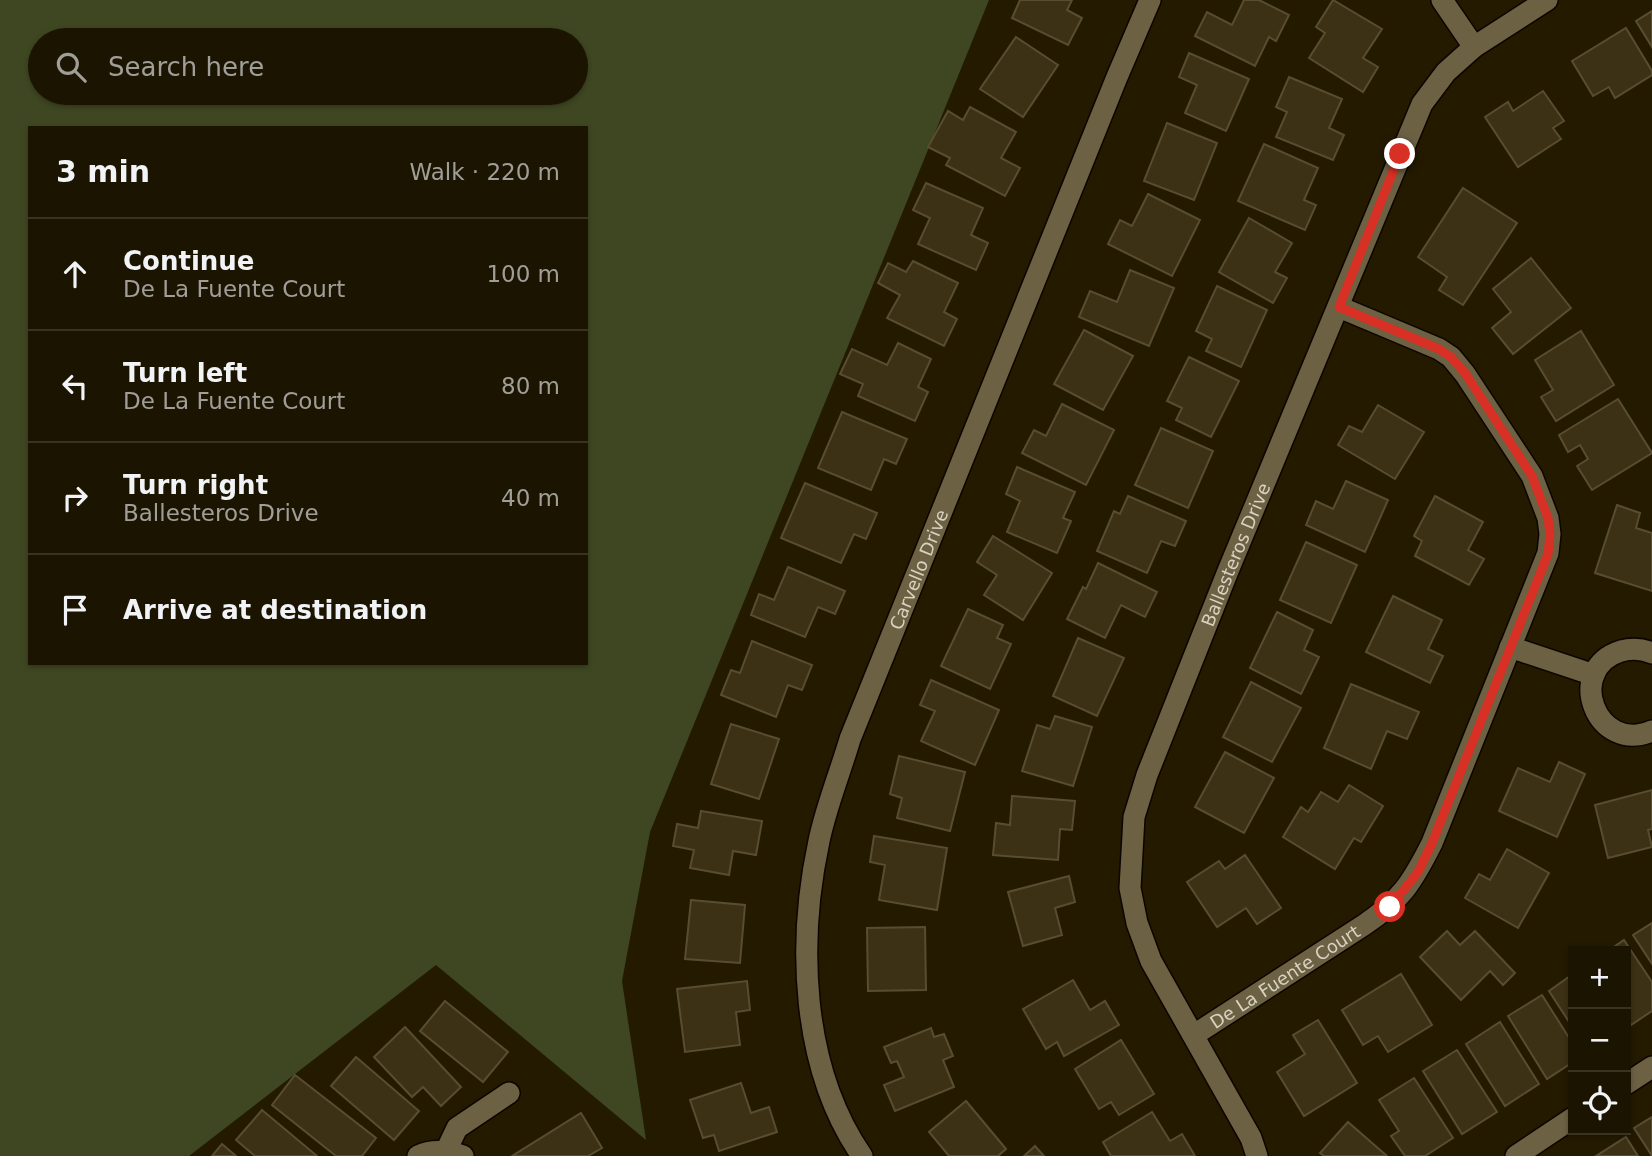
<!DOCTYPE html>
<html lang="en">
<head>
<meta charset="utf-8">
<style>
  body { margin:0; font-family:"DejaVu Sans",sans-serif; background:#241d0a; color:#f1f3f6 }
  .controls { position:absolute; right:21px; bottom:21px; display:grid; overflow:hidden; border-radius:0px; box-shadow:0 2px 5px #0004 }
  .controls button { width:63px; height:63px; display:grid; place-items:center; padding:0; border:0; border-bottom:2px solid #393322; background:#1b1400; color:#f1f3f6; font:35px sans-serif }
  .stop { position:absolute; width:21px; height:21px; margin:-16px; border:5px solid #d93025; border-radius:50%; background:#fff }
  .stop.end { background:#d93025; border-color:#fff; box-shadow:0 2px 7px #0008 }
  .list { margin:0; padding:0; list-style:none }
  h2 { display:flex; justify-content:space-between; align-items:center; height:91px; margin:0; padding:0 28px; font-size:30px }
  h2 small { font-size:23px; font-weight:400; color:#a09e99 }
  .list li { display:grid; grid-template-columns:46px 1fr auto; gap:21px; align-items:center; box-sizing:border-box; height:112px; padding:0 28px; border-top:2px solid #393322 }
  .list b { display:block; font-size:26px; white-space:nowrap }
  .list p { margin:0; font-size:23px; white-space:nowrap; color:#a09e99 }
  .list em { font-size:23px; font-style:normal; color:#a09e99 }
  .icon { flex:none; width:38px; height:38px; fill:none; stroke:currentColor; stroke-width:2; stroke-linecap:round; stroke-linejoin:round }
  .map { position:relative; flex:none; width:1652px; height:1156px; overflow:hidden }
  .search { position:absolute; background:#1b1400; box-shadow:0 2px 5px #0004; left:28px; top:28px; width:560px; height:77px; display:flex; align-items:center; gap:18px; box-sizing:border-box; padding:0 24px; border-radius:38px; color:#a09e99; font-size:26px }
  .panel { position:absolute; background:#1b1400; box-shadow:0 2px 5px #0004; left:28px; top:126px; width:560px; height:539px; border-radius:0px }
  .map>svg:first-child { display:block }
  .green { fill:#3e4721; fill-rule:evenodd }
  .building { fill:#3c3115; stroke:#584d31; stroke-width:2 }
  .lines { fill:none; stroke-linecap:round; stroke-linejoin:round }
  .minor-casing { stroke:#0d0500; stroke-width:24 }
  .minor { stroke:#6c6143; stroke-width:21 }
  .route { stroke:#d93025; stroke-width:9 }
  .labels { text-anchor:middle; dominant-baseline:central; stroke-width:5; stroke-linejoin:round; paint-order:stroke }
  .street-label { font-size:18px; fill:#d8d2c2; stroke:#241a00 }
</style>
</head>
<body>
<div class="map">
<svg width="1652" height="1156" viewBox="0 0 1652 1156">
  <rect width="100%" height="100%" fill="#241a00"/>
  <path class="green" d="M0,0H989L650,832L622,981L646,1140L436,965L189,1156H0ZM40,40H576V93H40ZM30,128H586V663H30Z"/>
  <g class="building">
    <path d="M1020,0H1072L1067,10L1082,18L1068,45L1012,18Z"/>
    <path d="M1244,0H1259L1289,15L1276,41L1269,37L1255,66L1195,36L1207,12L1232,25Z"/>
    <path d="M1333,0L1382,29L1363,58L1378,67L1363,92L1309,58L1325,33L1316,27Z"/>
    <path d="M1652,11V47L1636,21Z"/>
    <path d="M1626,28L1652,71V75L1615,98L1609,87L1593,96L1572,61Z"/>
    <path d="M1016,37L1058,65L1023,117L980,89Z"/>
    <path d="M1189,53L1249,79L1226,131L1185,113L1197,85L1179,77Z"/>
    <path d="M1289,77L1342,99L1329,128L1344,135L1333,160L1276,137L1287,112L1276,107Z"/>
    <path d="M1543,91L1564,121L1553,128L1561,139L1518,167L1485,117L1508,102L1513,111Z"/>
    <path d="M970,107L1016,132L1001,158L1020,168L1005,196L946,165L950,158L928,147L948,111L963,120Z"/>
    <path d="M1167,123L1217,143L1194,200L1144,181Z"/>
    <path d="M1264,144L1318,168L1304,200L1316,205L1305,230L1238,201Z"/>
    <path d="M926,183L983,208L971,235L988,243L976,270L918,244L930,218L913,210Z"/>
    <path d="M1463,188L1517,223L1463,305L1439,290L1447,277L1418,257Z"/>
    <path d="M1148,194L1200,220L1172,276L1108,244L1120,220L1132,226Z"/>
    <path d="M1249,218L1292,243L1275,272L1287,278L1273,303L1219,272Z"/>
    <path d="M1531,258L1571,308L1513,354L1492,328L1511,312L1493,289Z"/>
    <path d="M913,261L958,283L944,312L957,319L944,346L887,318L900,295L878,283L888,263L906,272Z"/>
    <path d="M1130,270L1174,288L1149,346L1079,317L1090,291L1117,302Z"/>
    <path d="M1217,286L1267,310L1241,367L1206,351L1212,339L1196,331Z"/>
    <path d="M1084,330L1133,356L1103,410L1054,384Z"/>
    <path d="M1581,331L1614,385L1556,421L1541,397L1553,390L1535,360Z"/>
    <path d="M898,343L931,359L918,387L928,392L915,421L858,396L863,384L840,374L852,349L887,365Z"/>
    <path d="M1189,357L1239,381L1211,437L1176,420L1182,408L1167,401Z"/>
    <path d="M1618,399L1652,453L1592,490L1577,466L1588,459L1580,445L1568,452L1559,435Z"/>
    <path d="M1062,404L1114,430L1086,485L1022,453L1034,430L1046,436Z"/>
    <path d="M1378,405L1424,432L1395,479L1338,445L1349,426L1362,432Z"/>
    <path d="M842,412L907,439L896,464L884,459L871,490L818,468Z"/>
    <path d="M1161,428L1213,451L1188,508L1135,485Z"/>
    <path d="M1017,467L1075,492L1063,518L1071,521L1057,553L1007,532L1020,501L1006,494Z"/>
    <path d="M1346,481L1388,500L1365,552L1306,525L1316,501L1333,509Z"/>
    <path d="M805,483L877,513L866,539L854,534L841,563L781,538Z"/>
    <path d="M1128,496L1186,521L1175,546L1161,541L1147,573L1097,551L1114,511L1120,514Z"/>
    <path d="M1435,496L1483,522L1468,550L1484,559L1469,585L1415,556L1422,541L1414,536Z"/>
    <path d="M1617,505L1640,513L1636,528L1652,533V591L1595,573Z"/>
    <path d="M993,536L1052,573L1023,620L984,595L997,575L977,562Z"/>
    <path d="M1306,542L1357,565L1331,623L1280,600Z"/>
    <path d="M1098,563L1157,592L1145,617L1121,605L1105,638L1067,619L1083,587L1086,589Z"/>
    <path d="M788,567L845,591L835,614L818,607L805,637L751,615L759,594L774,600Z"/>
    <path d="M1393,596L1442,620L1428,649L1443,656L1430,683L1366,652Z"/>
    <path d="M968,609L1003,625L997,638L1011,644L990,689L941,666Z"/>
    <path d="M1277,612L1313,630L1304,650L1319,657L1301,694L1250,668Z"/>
    <path d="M1078,638L1124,658L1097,716L1053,696Z"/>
    <path d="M752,641L812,665L802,690L788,685L776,717L721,695L731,670L740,673Z"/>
    <path d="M931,680L999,710L975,765L921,741L935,711L920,705Z"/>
    <path d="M1251,682L1301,708L1272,762L1223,737Z"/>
    <path d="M1351,684L1419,712L1407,739L1387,731L1371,769L1324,748Z"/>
    <path d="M1055,716L1092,727L1073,786L1022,771L1037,725L1050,729Z"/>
    <path d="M731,724L779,739L759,799L711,784Z"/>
    <path d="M1225,752L1274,778L1244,833L1195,807Z"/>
    <path d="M899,756L965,772L950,831L897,818L902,798L890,794Z"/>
    <path d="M1559,762L1585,774L1557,837L1499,811L1518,768L1550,782Z"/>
    <path d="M1349,785L1383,806L1361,842L1354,838L1335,869L1283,837L1301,807L1308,812L1321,792L1338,802Z"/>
    <path d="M1652,790V829L1648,830L1652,847L1608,858L1595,805Z"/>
    <path d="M1012,796L1075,801L1072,830L1060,829L1058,860L993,855L996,823L1010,825Z"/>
    <path d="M701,811L762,821L756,855L733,851L729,875L690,868L694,850L673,846L677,824L698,828Z"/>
    <path d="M874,836L947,848L937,910L879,900L885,865L870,862Z"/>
    <path d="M1507,849L1549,873L1518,928L1465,898L1479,874L1490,880Z"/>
    <path d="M1245,855L1281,908L1257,924L1246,908L1217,927L1187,882L1219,861L1225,869Z"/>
    <path d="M1069,876L1075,902L1055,908L1062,935L1023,946L1008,892Z"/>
    <path d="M691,900L745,905L740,963L685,959Z"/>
    <path d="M1652,923V964L1633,935Z"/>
    <path d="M925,927L926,990L868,991L867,928Z"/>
    <path d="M1447,931L1460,945L1475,931L1515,973L1503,985L1490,971L1461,1000L1420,957Z"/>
    <path d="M1624,940L1652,982V1011L1631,1025L1626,1016V951H1608Z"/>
    <path d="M1401,974L1432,1025L1388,1052L1378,1036L1363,1045L1342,1010Z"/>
    <path d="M1573,974V1028L1549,991Z"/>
    <path d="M1073,980L1090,1010L1105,1001L1119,1025L1064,1056L1057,1042L1046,1049L1023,1009Z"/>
    <path d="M747,981L750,1010L736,1012L740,1045L685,1052L677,989Z"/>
    <path d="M1542,995L1573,1044V1062L1547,1079L1508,1016Z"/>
    <path d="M445,1001L508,1052L483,1082L420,1031Z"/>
    <path d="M1318,1020L1357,1083L1304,1116L1277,1072L1305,1054L1293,1035Z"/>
    <path d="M1500,1022L1539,1084L1505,1106L1466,1044Z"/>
    <path d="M405,1027L461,1087L441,1106L423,1087L412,1097L374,1057Z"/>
    <path d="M931,1028L934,1037L944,1034L953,1056L943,1060L954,1087L895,1111L884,1085L904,1077L897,1061L891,1063L884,1047Z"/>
    <path d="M1121,1040L1154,1094L1119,1115L1111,1102L1099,1109L1075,1069Z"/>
    <path d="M1457,1050L1497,1112L1462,1134L1423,1071Z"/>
    <path d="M356,1057L419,1111L394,1140L331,1086Z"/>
    <path d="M295,1075L376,1138L362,1156H336L272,1105Z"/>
    <path d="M1414,1078L1453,1138L1425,1156H1405L1391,1136L1399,1131L1379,1100Z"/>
    <path d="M741,1083L751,1113L769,1107L777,1132L719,1151L714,1135L703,1138L690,1100Z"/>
    <path d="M966,1101L1006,1149L998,1156H949L929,1132Z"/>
    <path d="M262,1110L317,1156H255L236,1140Z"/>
    <path d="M1152,1112L1170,1141L1182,1134L1195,1156H1111L1103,1142Z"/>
    <path d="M581,1113L602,1148L588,1156H512Z"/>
    <path d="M1652,1117V1156L1634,1128Z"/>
    <path d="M1348,1122L1387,1156H1324L1320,1153Z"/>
    <path d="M1626,1137L1638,1156H1596Z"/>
    <path d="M222,1144L236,1156H212Z"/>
    <path d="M1035,1146L1044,1156H1024Z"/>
  </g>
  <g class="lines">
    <defs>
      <g id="minor">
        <path d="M1442,0L1474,47"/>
        <path d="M1510,647L1594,675"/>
        <path d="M1652,653C1641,648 1632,648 1621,651C1564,669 1596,755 1652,731"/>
        <path id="s1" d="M1194,1035L1364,925C1401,900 1412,883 1432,843L1548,553L1550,534L1548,518L1532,476L1465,374L1451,357L1439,349L1339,307"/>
        <path d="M1626,1084L1652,1067"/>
        <path d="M446,1151L457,1128L509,1093"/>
        <path d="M418,1156C433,1149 448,1151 463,1156"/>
        <path id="s2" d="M862,1156C801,1068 797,943 819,841C826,807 840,773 850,739L1117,77L1150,0"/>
        <path id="s3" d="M1257,1156L1251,1138L1151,961L1137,923L1130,888L1134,817L1147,775L1228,571L1422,104L1446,72L1474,47L1547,0"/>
        <path d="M1516,1156L1573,1118"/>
      </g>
    </defs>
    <use href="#minor" class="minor-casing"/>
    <use href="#minor" class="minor"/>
  </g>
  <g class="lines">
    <path class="route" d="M1390,907L1418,872L1432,843L1548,554L1550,534L1548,518L1532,476L1465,373L1451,357L1439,349L1339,307L1400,154"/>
  </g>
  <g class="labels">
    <g class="street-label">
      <text stroke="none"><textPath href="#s3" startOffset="651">Ballesteros Drive</textPath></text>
      <text stroke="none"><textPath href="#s2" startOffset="616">Carvello Drive</textPath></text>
      <text stroke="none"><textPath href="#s1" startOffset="108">De La Fuente Court</textPath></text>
    </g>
  </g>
</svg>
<div class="controls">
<button>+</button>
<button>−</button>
<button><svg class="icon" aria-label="locate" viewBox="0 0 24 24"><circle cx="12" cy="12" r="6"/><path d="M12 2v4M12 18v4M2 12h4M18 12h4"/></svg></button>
</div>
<div class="stop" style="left:1390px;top:907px"></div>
<div class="stop end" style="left:1400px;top:154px"></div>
<div class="search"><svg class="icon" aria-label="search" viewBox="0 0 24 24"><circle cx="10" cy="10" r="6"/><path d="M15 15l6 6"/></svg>Search here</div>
<section class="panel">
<h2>3 min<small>Walk · 220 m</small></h2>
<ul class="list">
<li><svg class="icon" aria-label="ahead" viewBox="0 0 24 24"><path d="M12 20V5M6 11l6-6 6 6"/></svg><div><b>Continue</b><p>De La Fuente Court</p></div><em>100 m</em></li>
<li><svg class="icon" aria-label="left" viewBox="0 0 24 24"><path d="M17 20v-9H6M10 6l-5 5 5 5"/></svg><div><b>Turn left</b><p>De La Fuente Court</p></div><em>80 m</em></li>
<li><svg class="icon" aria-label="right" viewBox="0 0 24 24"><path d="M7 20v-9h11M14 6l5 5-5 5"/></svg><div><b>Turn right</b><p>Ballesteros Drive</p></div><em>40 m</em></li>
<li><svg class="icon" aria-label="arrive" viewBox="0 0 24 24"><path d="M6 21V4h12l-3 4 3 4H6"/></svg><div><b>Arrive at destination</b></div></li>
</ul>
</section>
</div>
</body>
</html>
